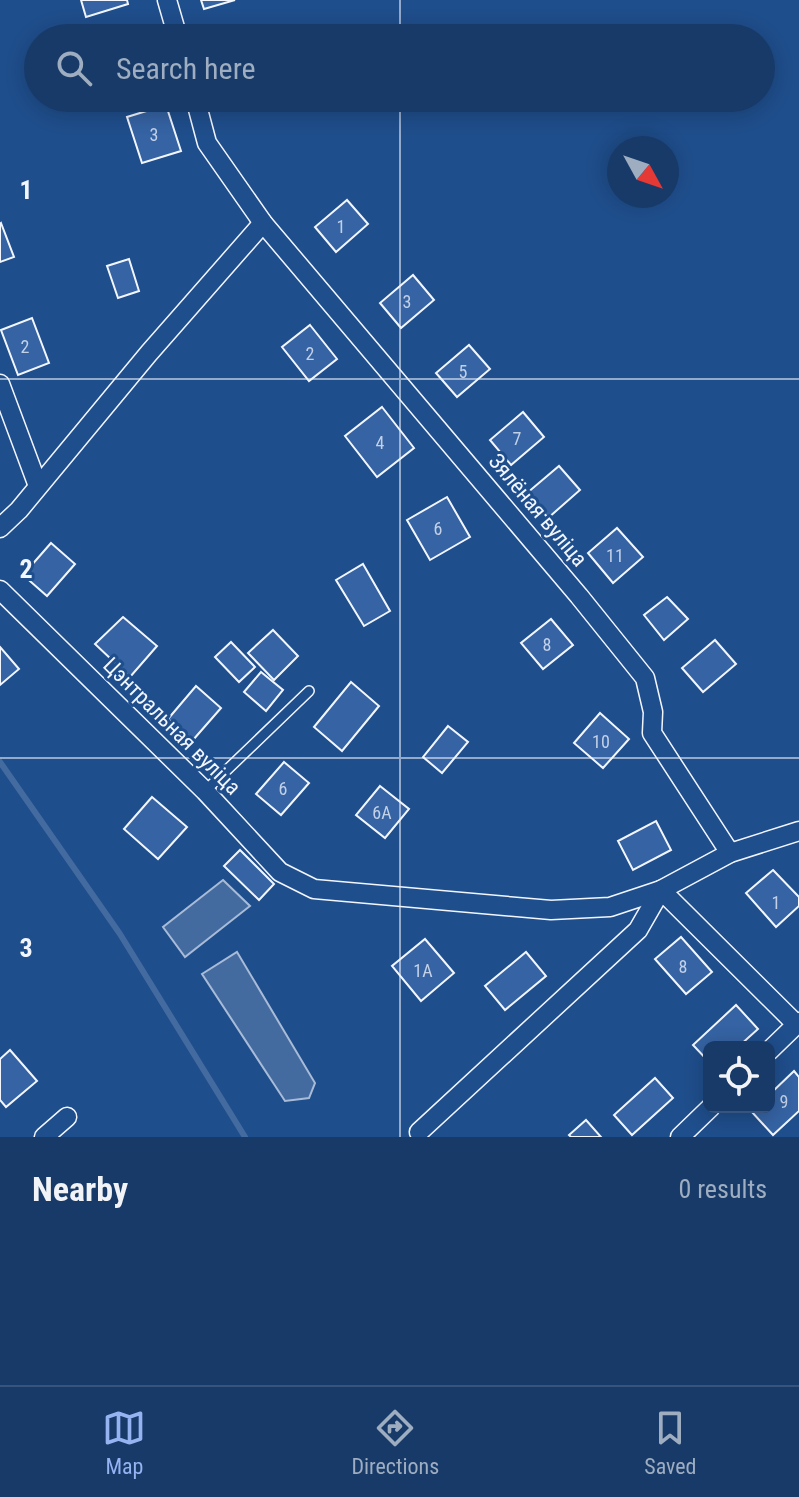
<!DOCTYPE html>
<html lang="en">
<head>
<meta charset="utf-8">
<style>
  body { margin:0; font-family:"Roboto Condensed",sans-serif; background:#244571; color:#f1f3f6 }
  .controls { position:absolute; right:24px; bottom:24px; display:grid; overflow:hidden; border-radius:12px; box-shadow:0 4px 20px #0003 }
  .controls button { width:72px; height:72px; display:grid; place-items:center; padding:0; border:0; border-bottom:2px solid #36547d; background:#173a69; color:#f1f3f6; font:40px sans-serif }
  .compass { position:absolute; left:607px; top:136px; width:72px; height:72px; border-radius:50%; background:#173a69; box-shadow:0 4px 20px #0003; rotate:130deg }
  .list { margin:0; padding:0; list-style:none }
  h2 { display:flex; justify-content:space-between; align-items:center; height:104px; margin:0; padding:0 32px; font-size:34px }
  h2 small { font-size:26px; font-weight:400; color:#9eadc0 }
  .icon { flex:none; width:44px; height:44px; fill:none; stroke:currentColor; stroke-width:2; stroke-linecap:round; stroke-linejoin:round }
  .map { position:relative; flex:none; width:799px; height:1137px; overflow:hidden }
  .search { position:absolute; background:#173a69; box-shadow:0 4px 20px #0003; left:24px; right:24px; top:24px; height:88px; display:flex; align-items:center; gap:20px; box-sizing:border-box; padding:0 28px; border-radius:44px; color:#9eadc0; font-size:30px }
  .sheet { height:248px; background:#173a69 }
  nav { display:flex; justify-content:space-around; align-items:center; box-sizing:border-box; height:112px; border-top:2px solid #36547d; background:#173a69; font-size:22px; color:#9eadc0 }
  nav a { display:grid; justify-items:center; gap:4px }
  nav .on { color:#95b2f1 }
  .map>svg:first-child { display:block }
  .water { fill:#446ba0; stroke:#a8bbd7; stroke-width:2 }
  .lines { fill:none; stroke-linecap:round; stroke-linejoin:round }
  .stream { stroke:#446ba0; stroke-width:6 }
  .building { fill:#3563a3; stroke:#f2f6ff; stroke-width:2 }
  .service-casing { stroke:#f2f6ff; stroke-width:12 }
  .minor-casing { stroke:#f2f6ff; stroke-width:21 }
  .service { stroke:#1f4e8c; stroke-width:9 }
  .minor { stroke:#1f4e8c; stroke-width:18 }
  .grid { fill:none; stroke:#f2f6ff; stroke-width:2; stroke-opacity:0.55 }
  .labels { text-anchor:middle; dominant-baseline:central; stroke-width:6; stroke-linejoin:round; paint-order:stroke }
  .number-label { font-size:18px; fill:#c3d1e8 }
  .street-label { font-size:22px; fill:#f2f6ff; stroke:#1f4e8c }
  .grid-label { font-size:26px; text-anchor:middle; font-weight:bold; fill:#f2f6ff; stroke:#1f4e8c; stroke-width:6; stroke-linejoin:round; paint-order:stroke }
</style>
</head>
<body>
<div class="map">
<svg width="799" height="1137" viewBox="0 0 799 1137">
  <rect width="100%" height="100%" fill="#1f4e8c"/>
  <g class="water">
    <path d="M223,880L250,906L185,957L163,927Z"/>
    <path d="M237,952L315,1083L309,1098L285,1101L202,974Z"/>
  </g>
  <g class="lines">
    <path class="stream" d="M0,762L120,934L245,1137"/>
  </g>
  <g class="building">
    <path d="M81,0H127L128,4L86,17Z"/>
    <path d="M201,0H235L204,9Z"/>
    <path d="M223,98H263L227,109Z"/>
    <path d="M166,105L181,151L142,163L127,117Z"/>
    <path d="M347,200L368,224L336,252L315,227Z"/>
    <path d="M1,223L14,257L0,262V224Z"/>
    <path d="M129,259L139,291L118,298L107,266Z"/>
    <path d="M413,275L434,300L401,328L380,303Z"/>
    <path d="M32,318L49,363L18,375L1,330Z"/>
    <path d="M310,325L337,359L309,381L282,347Z"/>
    <path d="M469,345L490,369L457,397L436,373Z"/>
    <path d="M382,407L414,448L377,477L345,436Z"/>
    <path d="M523,412L544,437L511,465L490,440Z"/>
    <path d="M559,466L580,490L548,518L527,493Z"/>
    <path d="M447,497L470,537L430,560L407,520Z"/>
    <path d="M617,528L643,557L613,583L588,553Z"/>
    <path d="M51,543L75,564L47,596L23,575Z"/>
    <path d="M363,564L390,611L364,626L336,580Z"/>
    <path d="M667,597L688,619L664,640L644,615Z"/>
    <path d="M123,617L157,646L130,677L95,644Z"/>
    <path d="M551,619L573,645L543,669L521,643Z"/>
    <path d="M273,630L298,656L274,680L248,653Z"/>
    <path d="M715,640L736,664L703,692L682,668Z"/>
    <path d="M231,642L255,667L239,682L215,657Z"/>
    <path d="M0,647L19,669L0,685Z"/>
    <path d="M261,672L283,690L266,711L244,692Z"/>
    <path d="M351,682L379,706L342,751L314,727Z"/>
    <path d="M196,686L221,708L193,740L168,719Z"/>
    <path d="M600,713L629,739L603,768L574,743Z"/>
    <path d="M448,726L468,742L442,773L423,757Z"/>
    <path d="M284,762L309,783L281,815L256,794Z"/>
    <path d="M380,786L409,809L385,838L356,815Z"/>
    <path d="M152,797L187,827L158,859L124,829Z"/>
    <path d="M656,821L671,850L633,870L618,841Z"/>
    <path d="M240,850L274,884L259,900L224,866Z"/>
    <path d="M773,870L799,897V906L776,927L746,893Z"/>
    <path d="M681,937L712,972L686,994L655,959Z"/>
    <path d="M425,939L454,973L421,1001L392,966Z"/>
    <path d="M526,952L546,976L505,1010L485,986Z"/>
    <path d="M736,1005L758,1029L738,1047H709V1062L693,1045Z"/>
    <path d="M10,1050L37,1081L6,1107L0,1100V1059Z"/>
    <path d="M794,1071L799,1077V1111L773,1135L751,1111L755,1107H769V1095Z"/>
    <path d="M655,1078L673,1098L632,1135L614,1115Z"/>
    <path d="M586,1120L601,1137H571L569,1135Z"/>
  </g>
  <g class="lines">
    <defs>
      <path id="service" d="M205,791L309,691"/>
      <g id="minor">
        <path d="M167,0L178,38"/>
        <path d="M195,98L207,143L263,223L579,596L645,678L653,712L652,733L730,853"/>
        <path d="M0,384L38,486"/>
        <path d="M0,528L19,510L149,353L263,223"/>
        <path d="M0,590L205,791L280,872L314,889L551,910L610,907L661,890L730,853L799,831"/>
        <path d="M769,1051L799,1022"/>
        <path d="M419,1132L638,930L661,890L796,1024"/>
        <path d="M44,1137L67,1117"/>
        <path d="M680,1137L711,1107"/>
      </g>
    </defs>
    <use href="#service" class="service-casing"/>
    <use href="#minor" class="minor-casing"/>
    <use href="#service" class="service"/>
    <use href="#minor" class="minor"/>
  </g>
  <path class="grid" d="M400,0V38M400,98V1137M0,379H799M0,758H799"/>
  <g class="labels">
    <g class="number-label">
      <text x="154" y="134">3</text>
      <text x="341" y="226">1</text>
      <text x="407" y="301">3</text>
      <text x="25" y="346">2</text>
      <text x="310" y="353">2</text>
      <text x="463" y="371">5</text>
      <text x="517" y="438">7</text>
      <text x="380" y="442">4</text>
      <text x="438" y="528">6</text>
      <text x="615" y="555">11</text>
      <text x="547" y="644">8</text>
      <text x="601" y="741">10</text>
      <text x="283" y="788">6</text>
      <text x="382" y="812">6А</text>
      <text x="776" y="902">1</text>
      <text x="683" y="966">8</text>
      <text x="423" y="970">1А</text>
      <text x="784" y="1101">9</text>
    </g>
    <g class="street-label">
      <text transform="translate(538 510) rotate(50)">Зялёная вуліца</text>
      <text transform="translate(172 726) rotate(45)">Цэнтральная вуліца</text>
    </g>
  </g>
  <g class="grid-label">
    <text x="26" y="199">1</text>
    <text x="26" y="578">2</text>
    <text x="26" y="957">3</text>
  </g>
</svg>
<div class="controls">
<button><svg class="icon" aria-label="locate" viewBox="0 0 24 24"><circle cx="12" cy="12" r="6"/><path d="M12 2v4M12 18v4M2 12h4M18 12h4"/></svg></button>
</div>
<svg class="compass" viewBox="-18 -18 36 36"><path d="M0-13l5 13h-10z" fill="#e53935"/><path d="M0 13l5-13h-10z" fill="#9eadc0"/></svg>
<div class="search"><svg class="icon" aria-label="search" viewBox="0 0 24 24"><circle cx="10" cy="10" r="6"/><path d="M15 15l6 6"/></svg>Search here</div>
</div>
<section class="sheet">
<h2>Nearby<small>0 results</small></h2>
<ul class="list">
</ul>
</section>
<nav>
<a class="on"><svg class="icon" aria-label="map" viewBox="0 0 24 24"><path d="M3 6l6-2 6 2 6-2v14l-6 2-6-2-6 2zM9 4v14M15 6v14"/></svg>Map</a>
<a><svg class="icon" aria-label="directions" viewBox="0 0 24 24"><path d="M12 3l9 9-9 9-9-9zM9 14v-3h6M13 9l2 2-2 2"/></svg>Directions</a>
<a><svg class="icon" aria-label="saved" viewBox="0 0 24 24"><path d="M7 4h10v16l-5-4-5 4z"/></svg>Saved</a>
</nav>
</body>
</html>
